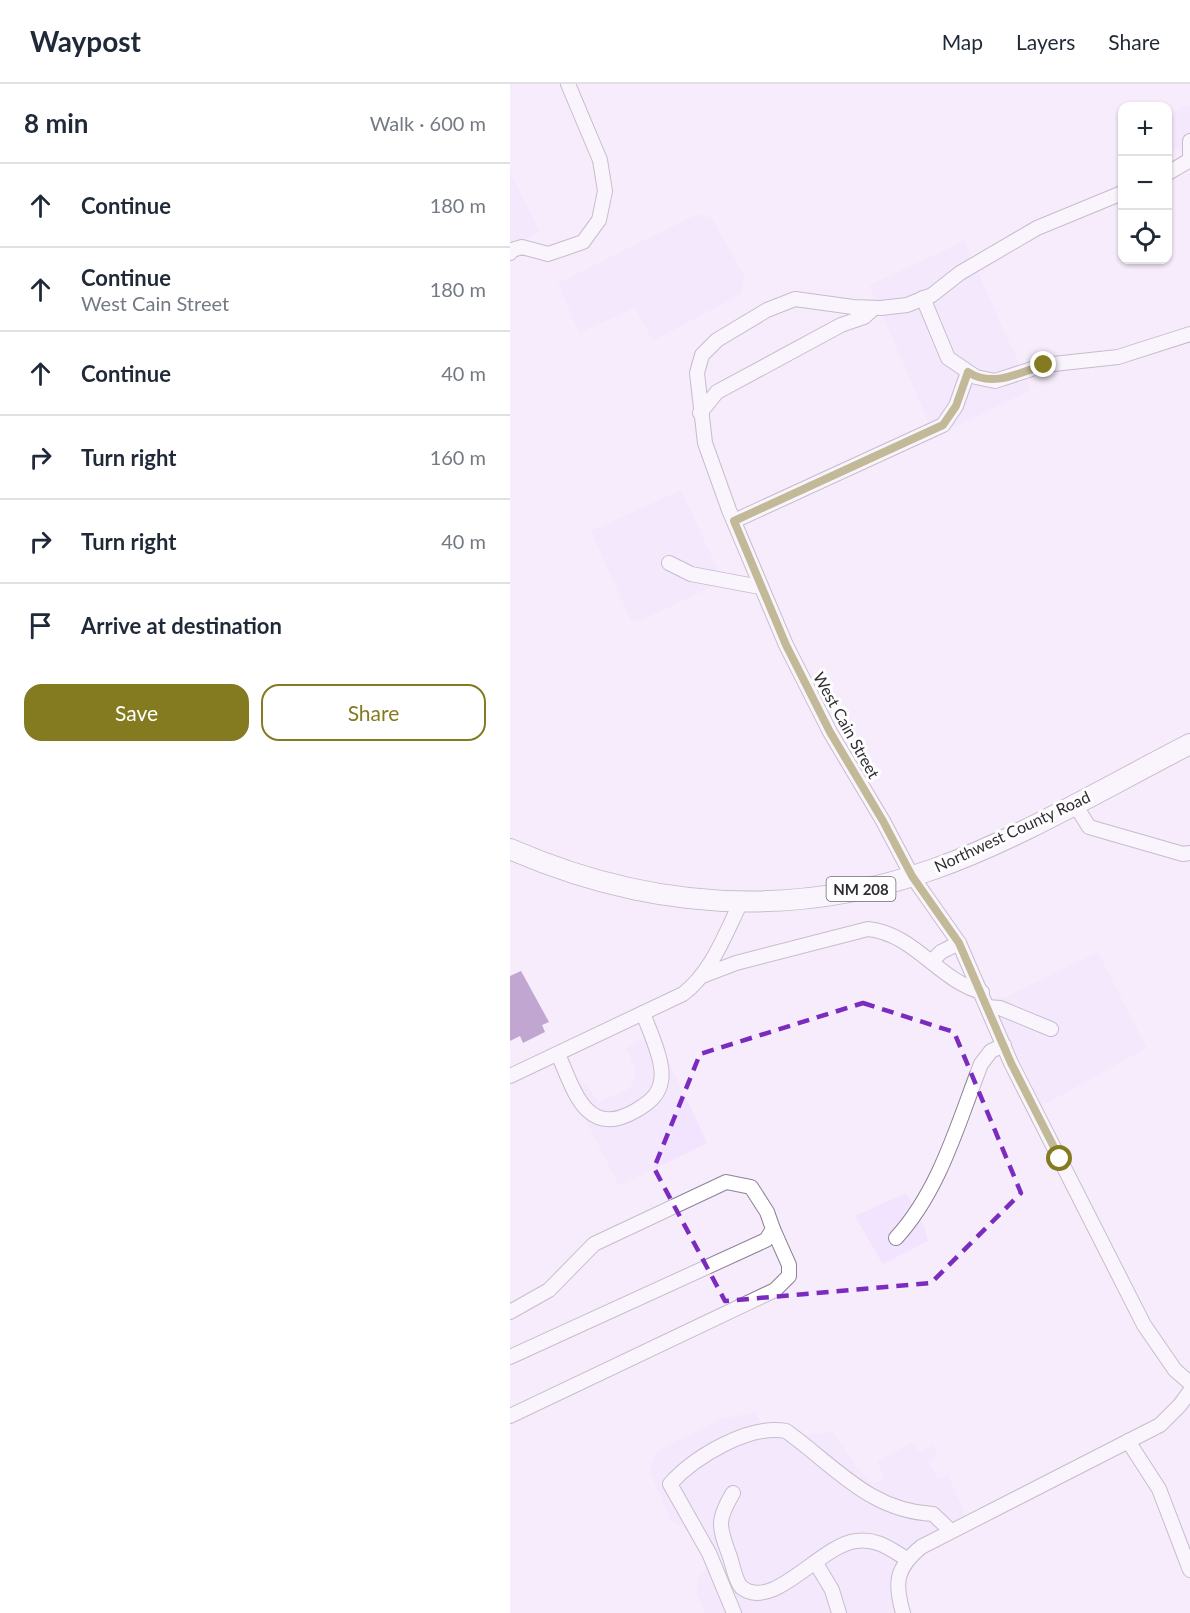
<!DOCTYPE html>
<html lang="en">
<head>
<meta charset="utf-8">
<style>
  body { margin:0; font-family:Lato,sans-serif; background:#f6f6f7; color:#1f2937 }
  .controls { position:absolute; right:18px; top:18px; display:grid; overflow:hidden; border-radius:12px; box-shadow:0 2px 4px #0004 }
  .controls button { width:54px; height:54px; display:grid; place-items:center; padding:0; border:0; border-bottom:2px solid #e0e1e3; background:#fff; color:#1f2937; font:30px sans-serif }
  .stop { position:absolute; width:18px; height:18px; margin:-14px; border:4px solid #847b20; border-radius:50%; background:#fff }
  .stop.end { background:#847b20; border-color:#fff; box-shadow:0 2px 6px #0008 }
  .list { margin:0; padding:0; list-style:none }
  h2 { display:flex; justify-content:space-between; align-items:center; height:78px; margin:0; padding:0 24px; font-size:26px }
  h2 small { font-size:20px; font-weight:400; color:#747a83 }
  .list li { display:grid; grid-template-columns:39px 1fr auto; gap:18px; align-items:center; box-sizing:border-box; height:84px; padding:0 24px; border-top:2px solid #e0e1e3 }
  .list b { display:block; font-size:22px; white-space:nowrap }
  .list p { margin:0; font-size:20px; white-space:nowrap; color:#747a83 }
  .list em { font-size:20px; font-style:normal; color:#747a83 }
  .actions { display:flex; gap:12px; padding:18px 24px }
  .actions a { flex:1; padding:14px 0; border:2px solid #847b20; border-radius:18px; text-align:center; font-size:21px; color:#847b20 }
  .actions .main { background:#847b20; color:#fff }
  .icon { flex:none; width:33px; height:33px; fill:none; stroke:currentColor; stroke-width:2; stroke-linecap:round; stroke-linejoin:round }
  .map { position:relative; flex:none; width:680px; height:1529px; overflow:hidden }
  header { display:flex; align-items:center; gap:36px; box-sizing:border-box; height:84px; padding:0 30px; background:#fff; border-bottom:2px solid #e0e1e3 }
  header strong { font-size:28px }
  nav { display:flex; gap:33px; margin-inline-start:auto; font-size:21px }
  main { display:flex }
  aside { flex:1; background:#fff }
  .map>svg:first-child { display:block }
  .built { fill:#f2e3fe }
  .building { fill:#7e509b }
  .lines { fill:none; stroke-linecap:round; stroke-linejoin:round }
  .minor-casing { stroke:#8c8294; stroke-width:16 }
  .highway-casing { stroke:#8c8294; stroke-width:22 }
  .minor { stroke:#fff; stroke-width:14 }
  .highway { stroke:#fff; stroke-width:20 }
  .route { stroke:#847b20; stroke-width:8 }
  .marked { fill:none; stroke:#7b2cbf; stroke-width:4.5; stroke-dasharray:12 8; stroke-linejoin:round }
  .labels { text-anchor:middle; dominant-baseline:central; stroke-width:6; stroke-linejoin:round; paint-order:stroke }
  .shield { fill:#fefefe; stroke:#6f6c71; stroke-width:1.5 }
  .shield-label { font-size:15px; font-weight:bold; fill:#322d35 }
  .street-label { font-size:16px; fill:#322d35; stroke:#fefefe }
</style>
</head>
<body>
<header>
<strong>Waypost</strong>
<nav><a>Map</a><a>Layers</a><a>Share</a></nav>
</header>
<main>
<aside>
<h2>8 min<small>Walk · 600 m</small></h2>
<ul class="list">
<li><svg class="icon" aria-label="ahead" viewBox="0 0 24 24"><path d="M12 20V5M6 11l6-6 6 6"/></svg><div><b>Continue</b></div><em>180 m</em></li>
<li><svg class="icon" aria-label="ahead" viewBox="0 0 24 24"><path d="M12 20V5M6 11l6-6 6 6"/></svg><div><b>Continue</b><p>West Cain Street</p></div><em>180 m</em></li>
<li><svg class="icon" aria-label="ahead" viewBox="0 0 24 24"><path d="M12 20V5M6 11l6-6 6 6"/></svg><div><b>Continue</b></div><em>40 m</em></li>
<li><svg class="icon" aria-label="right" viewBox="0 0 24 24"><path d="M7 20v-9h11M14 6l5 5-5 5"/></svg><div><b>Turn right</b></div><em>160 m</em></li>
<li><svg class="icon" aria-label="right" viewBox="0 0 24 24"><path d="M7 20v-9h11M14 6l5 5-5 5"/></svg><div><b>Turn right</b></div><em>40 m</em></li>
<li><svg class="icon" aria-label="arrive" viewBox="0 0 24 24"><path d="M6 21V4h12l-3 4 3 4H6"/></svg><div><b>Arrive at destination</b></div></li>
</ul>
<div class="actions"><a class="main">Save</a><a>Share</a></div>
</aside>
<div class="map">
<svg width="680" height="1529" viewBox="0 0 680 1529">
  <rect width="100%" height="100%" fill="#f6ecfc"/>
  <g class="built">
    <path d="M675,21L680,22V66L660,64L658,60V33Z"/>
    <path d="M0,88L30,148L0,162Z"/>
    <path d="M187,130L202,134L235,193L231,210L143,257L125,224L69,249L48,199Z"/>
    <path d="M454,157L521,306L425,353L359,201Z"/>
    <path d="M171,406L210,490L206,501L132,536L121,537L81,447Z"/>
    <path d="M588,868L637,964L532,1022L481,916L495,913Z"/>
    <path d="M145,948L197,1059L109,1102L76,1037L54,1007L72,995L88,1018L120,1004L126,986L116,964Z"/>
    <path d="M396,1109L414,1142L418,1157L373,1180L345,1132Z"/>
    <path d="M245,1328L253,1341L284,1342L297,1351L323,1348L350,1387L364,1399L374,1395L367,1377L403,1358L409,1368L423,1361L428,1371L419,1378L428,1396L438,1391L456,1431L396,1465L383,1487L387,1529H195L186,1509L188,1494L198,1483L181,1448L161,1437L139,1386L148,1366L211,1335Z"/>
  </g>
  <path class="building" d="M11,887L39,938L32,941L35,948L13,959L10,952L0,957V892Z"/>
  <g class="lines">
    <defs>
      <g id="minor">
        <path d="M680,57V72"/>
        <path d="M658,89L680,76"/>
        <path d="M612,109L527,144L450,189L422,211L397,221L371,224L343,223L285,215L257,226L207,256L192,271L187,289L195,359L219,426L276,561L320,648L373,737L402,792L449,859L501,979L634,1241L665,1286L680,1299"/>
        <path d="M0,169L2,166L12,163L38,170L73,158L89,136L95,107L90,76L58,0"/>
        <path d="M413,214L438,274L466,293L485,297L534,281L608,273L680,250"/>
        <path d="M190,329L207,308L331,241L354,233L364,224"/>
        <path d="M224,437L433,341L446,322L458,288"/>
        <path d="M159,479L181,490L250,503"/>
        <path d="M564,719L579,743L673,770L680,769"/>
        <path d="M422,877L431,868L449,859"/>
        <path d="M192,892L226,879L358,845C405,850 429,897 472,908"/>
        <path d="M477,923L490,924L541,945"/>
        <path d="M48,970C64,1006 76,1055 125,1027C137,1020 149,1012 151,997C155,979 139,946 133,929"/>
        <path d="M0,992L173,910C202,888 215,850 231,818"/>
        <path d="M386,1154C430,1106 448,1039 471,980L481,967L494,961"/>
        <path d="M0,1228L39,1206L84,1160L216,1098L241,1103L257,1128L263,1145L256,1156L0,1273"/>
        <path d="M0,1332L265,1206L279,1192V1181L263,1145"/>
        <path d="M618,1357L649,1405L680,1486"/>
        <path d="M223,1409C206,1437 209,1443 220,1473C223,1482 225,1496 231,1503C263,1529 310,1461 346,1457C367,1454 380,1465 397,1475"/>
        <path d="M307,1481L322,1506L329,1529"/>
        <path d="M224,1529L199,1469L160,1400C184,1373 239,1340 276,1347C324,1381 359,1427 423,1430L441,1447"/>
        <path d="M393,1529C384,1498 386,1484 411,1463L650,1341L670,1321L680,1307"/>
      </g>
      <path id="highway" d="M0,765C138,825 280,836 424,785C509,755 598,702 680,660"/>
    </defs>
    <use href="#minor" class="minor-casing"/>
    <use href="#highway" class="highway-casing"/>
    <use href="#minor" class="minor"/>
    <use href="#highway" class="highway"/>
  </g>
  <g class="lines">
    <path class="route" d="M534,281C509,289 482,304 458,288L446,322L433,341L224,437L276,561L320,648L373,737L402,792L449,859L501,979L550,1075"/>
  </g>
  <path d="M0 0H680V1529H0ZM353,919L444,948L511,1109L421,1199L215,1217L144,1084L190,970Z" fill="#f6ecfc" fill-opacity=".55" fill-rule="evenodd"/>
  <path class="marked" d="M353,919L444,948L511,1109L421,1199L215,1217L144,1084L190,970Z"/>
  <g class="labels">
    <rect class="shield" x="316.5" y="793" width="69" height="24" rx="4.5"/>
    <g class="shield-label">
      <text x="351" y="805">NM 208</text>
    </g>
    <g class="street-label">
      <text transform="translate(337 641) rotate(61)">West Cain Street</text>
      <text transform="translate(502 747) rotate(-25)">Northwest County Road</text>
    </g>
  </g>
</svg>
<div class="controls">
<button>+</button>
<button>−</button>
<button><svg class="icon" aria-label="locate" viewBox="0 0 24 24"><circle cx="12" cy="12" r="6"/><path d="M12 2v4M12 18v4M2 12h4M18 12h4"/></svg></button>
</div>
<div class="stop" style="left:550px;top:1075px"></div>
<div class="stop end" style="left:534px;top:281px"></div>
</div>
</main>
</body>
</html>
